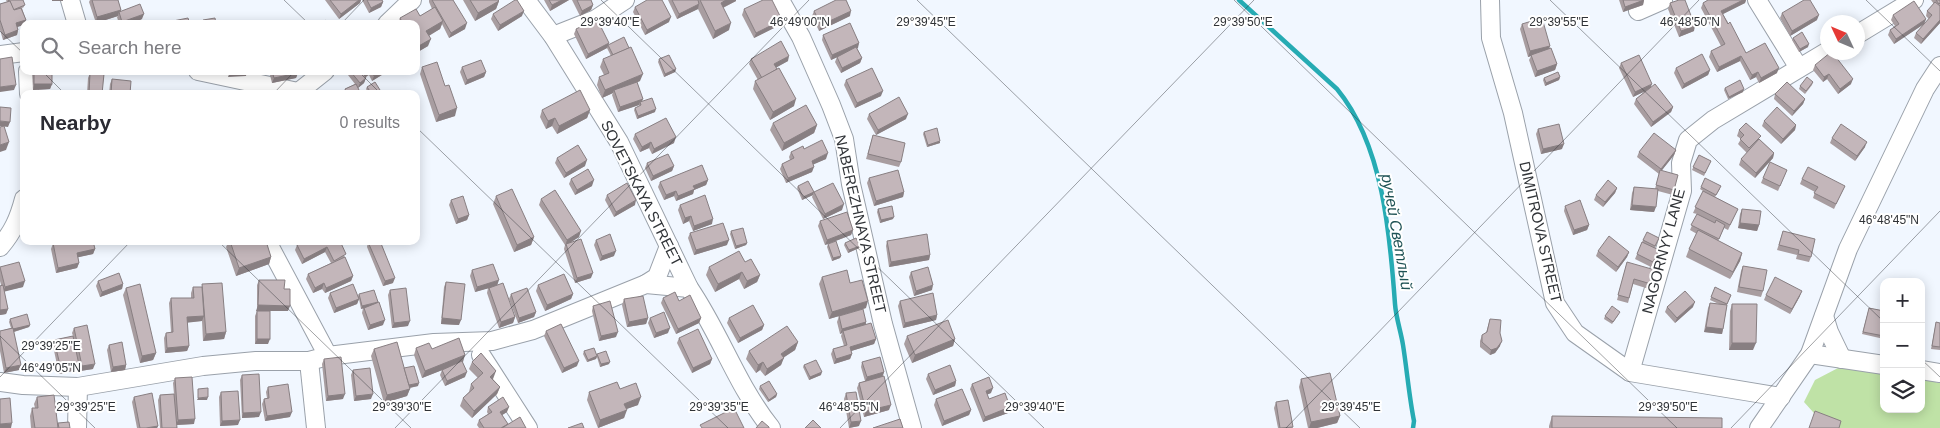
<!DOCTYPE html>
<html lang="en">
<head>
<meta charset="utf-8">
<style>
  body { margin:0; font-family:Arial,sans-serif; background:#f7f7f7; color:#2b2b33 }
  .controls { position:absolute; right:15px; bottom:15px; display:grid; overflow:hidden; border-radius:10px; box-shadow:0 2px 12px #0003 }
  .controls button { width:45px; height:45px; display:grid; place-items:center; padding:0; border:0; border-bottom:1px solid #e1e1e2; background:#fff; color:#2b2b33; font:25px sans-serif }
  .compass { position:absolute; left:1820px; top:15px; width:45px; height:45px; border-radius:50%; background:#fff; box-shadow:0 2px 12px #0003; rotate:314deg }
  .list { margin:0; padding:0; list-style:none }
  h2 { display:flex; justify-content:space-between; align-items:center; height:65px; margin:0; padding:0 20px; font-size:21px }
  h2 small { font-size:16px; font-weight:400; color:#7c7c81 }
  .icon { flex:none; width:28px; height:28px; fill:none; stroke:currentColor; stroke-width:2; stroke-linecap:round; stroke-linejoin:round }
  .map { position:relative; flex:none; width:1940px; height:428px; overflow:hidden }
  .search { position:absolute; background:#fff; box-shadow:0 2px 12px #0003; left:20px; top:20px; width:400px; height:55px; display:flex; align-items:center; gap:12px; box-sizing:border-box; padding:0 18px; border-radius:10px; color:#7c7c81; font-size:19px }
  .panel { position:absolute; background:#fff; box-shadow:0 2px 12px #0003; left:20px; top:90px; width:400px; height:155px; border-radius:10px }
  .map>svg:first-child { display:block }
  .green { fill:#bfe2a6 }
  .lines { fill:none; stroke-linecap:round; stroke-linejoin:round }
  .stream { stroke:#26abb3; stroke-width:4.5 }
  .minor-casing { stroke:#9aa1aa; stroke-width:20 }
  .minor { stroke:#fff; stroke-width:18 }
  .wall { fill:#a89da0 }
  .shaded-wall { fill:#887f82 }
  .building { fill:#c3b6ba; stroke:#887f82 }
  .ticks { fill:none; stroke:#303337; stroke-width:1; stroke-opacity:0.45 }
  .labels { text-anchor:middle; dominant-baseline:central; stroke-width:4; stroke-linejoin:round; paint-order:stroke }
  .street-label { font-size:15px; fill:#303337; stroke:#fff }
  .water-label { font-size:16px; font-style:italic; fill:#1f5356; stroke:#fff }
  .ticks-label { font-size:12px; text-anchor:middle; fill:#303337; stroke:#fff; stroke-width:4; stroke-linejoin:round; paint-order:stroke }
</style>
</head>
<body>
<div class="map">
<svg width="1940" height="428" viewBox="0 0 1940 428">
  <rect width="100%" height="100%" fill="#f1f7ff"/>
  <path class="green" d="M1838,368L1884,372V409H1921V379L1940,383V428H1829L1822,422L1804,402L1815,380Z"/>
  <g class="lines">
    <path class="stream" d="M1239,0L1337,89C1383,145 1390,234 1395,304C1396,318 1401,332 1403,345C1407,370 1409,396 1414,421L1413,428"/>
    <defs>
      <g id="minor">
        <path d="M70,0L77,24"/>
        <path d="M526,0L553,36L619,142L689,288C720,333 737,386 771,428"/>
        <path d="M780,0L801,37L831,105L844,139L851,184L883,324L912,428"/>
        <path d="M1490,0L1491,38L1513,113L1555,303L1575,333L1630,372L1781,397"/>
        <path d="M1757,0L1799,68"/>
        <path d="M1638,11L1663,0"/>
        <path d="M387,24L412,0"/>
        <path d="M1858,34L1914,0"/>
        <path d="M553,36L596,19L625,0"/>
        <path d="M0,55L24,52"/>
        <path d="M28,71L29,94"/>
        <path d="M198,71L298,92"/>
        <path d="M296,94L325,71"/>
        <path d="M269,241L271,249L328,356"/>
        <path d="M0,247C13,232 19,218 24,199"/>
        <path d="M646,284L657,277L669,246"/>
        <path d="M1824,316L1829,332L1842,359"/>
        <path d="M1810,354L1884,365"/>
        <path d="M481,355L528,428"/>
        <path d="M309,361L316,428"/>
        <path d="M1921,370L1940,373"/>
        <path d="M1630,372L1682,191L1681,163L1688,140L1713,120L1828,51"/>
        <path d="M0,382L23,385L78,387L203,366L256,361H309L328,356L434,343L492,341L533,330L646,284L689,288"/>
        <path d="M77,428L78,387"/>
        <path d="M1759,428L1810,354L1848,249L1925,89L1940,66"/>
      </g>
    </defs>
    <use href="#minor" class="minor-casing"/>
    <use href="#minor" class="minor"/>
  </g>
  <g class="wall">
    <path d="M6,0H23L24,7L22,8L26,20L24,24L17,27L18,30L17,35L3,40L0,30V4L7,2Z"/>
    <path d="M90,0H118L121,10V11L142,19L137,21L142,24H119L117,17L118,16L96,23L89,2Z"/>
    <path d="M325,0H361L360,3L339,19Z"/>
    <path d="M362,0H382L383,2L381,7L369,13Z"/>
    <path d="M429,0H453L465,29L449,38L442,24L440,29L429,35L428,46L416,53V24H398L400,18L420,16L432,9L429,2Z"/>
    <path d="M463,0H498L499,1L496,9L475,21Z"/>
    <path d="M544,0H569L550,11Z"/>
    <path d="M572,0H591L593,5L591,10L580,16Z"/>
    <path d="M668,0H736V1L723,8L729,30L713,39L698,9L677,19Z"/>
    <path d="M1619,0H1644L1643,5L1623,12Z"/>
    <path d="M1708,0H1746L1745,3L1723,14L1746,53L1777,73L1759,83L1756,77L1750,80L1740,61L1717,72L1709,57L1711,51L1721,46L1701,8L1703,3Z"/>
    <path d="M1931,0H1940V23L1921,44L1914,38L1916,33L1924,24L1894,44L1888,35L1890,30L1895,26L1891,20L1893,15L1926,19L1924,24L1929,19L1926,16L1927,11L1934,4Z"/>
    <path d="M847,1L850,16L819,31L812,16L814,11Z"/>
    <path d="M1670,3L1694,31L1679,37L1668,9Z"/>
    <path d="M635,7L669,22L645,35L633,12Z"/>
    <path d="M744,9L780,25L754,38L742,15Z"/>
    <path d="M1782,13L1817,20L1790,36L1780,18Z"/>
    <path d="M493,14L522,16L498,31L491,19Z"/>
    <path d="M1522,24L1550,46L1549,49L1557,64L1555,70L1535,77L1529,60L1531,56L1528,57L1520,29Z"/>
    <path d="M576,29L609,43L608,45L640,81L637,82L642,101L655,112L637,119L634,110L635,108L640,106L639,105L618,112L612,95L613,93L602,98L597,85L599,77L604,75L600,67L603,59L611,56L607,48L586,59L574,34Z"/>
    <path d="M823,35L859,43L857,48L862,58L860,63L841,73L835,62L837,57L831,60L822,40Z"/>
    <path d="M1793,38L1808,47L1799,52L1792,40Z"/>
    <path d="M659,59L676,69L675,72L664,77L658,62Z"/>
    <path d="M751,59L788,61L776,67L794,106L770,120L753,89L755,81L758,80L749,64Z"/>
    <path d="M1621,63L1651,87L1673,107L1671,112L1651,127L1634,104L1636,99L1645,91L1633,97L1619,68Z"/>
    <path d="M1815,65L1851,84L1838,94L1827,79L1823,82L1813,70Z"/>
    <path d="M422,67L455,116L436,122L420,74Z"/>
    <path d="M462,67L486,72L484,77L465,85L460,72Z"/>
    <path d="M1676,68L1710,70L1708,75L1682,89L1674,73Z"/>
    <path d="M32,71H52V84L50,89L33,90Z"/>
    <path d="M269,71H298V73L296,78L272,83Z"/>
    <path d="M349,71H386L385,73L372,81L369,75L366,77L364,83L358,88L361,94H344L345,89L355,84L348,75Z"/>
    <path d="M90,73L102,94H87L88,78Z"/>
    <path d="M1560,77L1559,80L1545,86L1543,80L1544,78Z"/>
    <path d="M112,79L130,94H109L110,84Z"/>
    <path d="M846,80L881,96L855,108L844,85Z"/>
    <path d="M1813,82L1812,85L1805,94L1799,89L1800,86Z"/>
    <path d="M367,87L379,92L376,94H369L366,89Z"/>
    <path d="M1725,88L1743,92L1728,99L1724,90Z"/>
    <path d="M1775,94L1805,99L1803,104L1792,116L1774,99Z"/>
    <path d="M542,110H590L587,118L557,134L552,126L546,129L540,117Z"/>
    <path d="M869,114L906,119L876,135L867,119Z"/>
    <path d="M1764,121L1796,125L1795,130L1781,144L1762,126Z"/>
    <path d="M773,123L817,125L814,133L782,151L770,130Z"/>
    <path d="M1538,129L1562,149L1541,154L1536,134Z"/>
    <path d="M1739,130L1759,139L1774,153L1773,158L1755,178L1739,165L1741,159L1747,153L1738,144L1741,139L1737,136Z"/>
    <path d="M924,132L940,143L927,147L923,134Z"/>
    <path d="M635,134L674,143L652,154L649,148L640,152L633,139Z"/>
    <path d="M873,135L901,162L899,167L866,159Z"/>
    <path d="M1832,138L1865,147L1855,161L1830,143Z"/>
    <path d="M804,149L826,159L813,164L812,172L786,183L780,169L782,164L790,160L789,157L791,152Z"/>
    <path d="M1676,150L1674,155L1661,171L1674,190L1673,195L1658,191L1654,212L1630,210L1632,193L1634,187L1655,189L1659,174L1637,157L1639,152Z"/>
    <path d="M1699,155L1711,161L1704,176L1692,170Z"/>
    <path d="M557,158L585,166L564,178L555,163Z"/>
    <path d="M647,163L674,166L672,171L651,181L645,168Z"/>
    <path d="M1787,170L1778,191L1761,183L1763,178Z"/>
    <path d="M869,178L904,192L903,197L874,206L867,183Z"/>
    <path d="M571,179L592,186L575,195L569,184Z"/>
    <path d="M1802,179L1845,186L1834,209L1813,198L1815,192L1800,184Z"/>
    <path d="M708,180L706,185L694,190L693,194L676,201L674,196L664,200L658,187L660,182Z"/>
    <path d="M798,186L814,192L813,195L802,200L797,188Z"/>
    <path d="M1701,187L1720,189L1715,197L1738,209L1728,230L1724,228L1718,241L1742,253L1740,261L1730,279L1686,257L1689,249L1697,234L1690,230L1697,214L1693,213L1703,191L1700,189Z"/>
    <path d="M1617,188L1615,193L1603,207L1594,200L1596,195Z"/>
    <path d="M814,192L842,210L823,219L812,197Z"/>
    <path d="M607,195L635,205L614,217L605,200Z"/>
    <path d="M496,196L534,237L531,245L514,252L493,204Z"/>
    <path d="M541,199L579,237L571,242L591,278L575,283L564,249L565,245L539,205Z"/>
    <path d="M451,200L469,215L467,220L456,224L449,205Z"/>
    <path d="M680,205L712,224L693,231L689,221L683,224L678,210Z"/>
    <path d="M1565,206L1589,225L1587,230L1573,235L1564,211Z"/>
    <path d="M878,209L893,219L880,223L877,212Z"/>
    <path d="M1742,209L1759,225L1757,231L1738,228L1740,214Z"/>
    <path d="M820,221L853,230L851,235L825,245L818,226Z"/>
    <path d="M731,231L747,243L746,245L735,249L730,234Z"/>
    <path d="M1783,231L1811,257L1809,262L1796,259L1797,255L1777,250Z"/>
    <path d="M690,233L727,245L694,255L688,238Z"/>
    <path d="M1659,238L1655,248L1657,255L1651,267L1635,259L1643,240Z"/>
    <path d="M596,240L614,256L600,261L594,245Z"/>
    <path d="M226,241H243L244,242L271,257L269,264L236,276L226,247L228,243H226Z"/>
    <path d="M340,241L345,258L353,276L351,281L325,293L322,289L313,293L306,279L308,274L331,263L325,252L302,264L295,250L297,245Z"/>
    <path d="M887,241L930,255L929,260L889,267L886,246Z"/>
    <path d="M368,242L393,283L383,286L367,247Z"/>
    <path d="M53,243L95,249L93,254L78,257L79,263L77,268L56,273L51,249Z"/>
    <path d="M845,243L860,246L859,248L848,253L844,245Z"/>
    <path d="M828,244L841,256L840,258L832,261L827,247Z"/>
    <path d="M1598,251L1629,252L1627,257L1616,272L1596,256Z"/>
    <path d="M1627,262L1651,284L1649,289L1633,284L1628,303L1617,300Z"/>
    <path d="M1743,266L1763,291L1761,297L1737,292L1741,271Z"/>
    <path d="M709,267L760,275L757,282L744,289L739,279L715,292L706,275Z"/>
    <path d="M0,269L23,287L4,291L8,309L6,314L0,315V286L1,285L0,281Z"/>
    <path d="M472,270L497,285L515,317L513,323L499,328L487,293L488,288L475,292L470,276Z"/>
    <path d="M911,272L932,290L914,296L909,277Z"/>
    <path d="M822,277L850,283L866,308L829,319L819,284Z"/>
    <path d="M259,280L284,289L288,311H270L268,344H255V316L257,311V285Z"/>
    <path d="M98,281L123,284L122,289L100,297L96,286Z"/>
    <path d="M446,282L459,325L441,324L444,287Z"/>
    <path d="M202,284L226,332L224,339L203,341L202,321L187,322L189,346L187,351L165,353L164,338L166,333L171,332L169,303L171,298H191V293L193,287H202Z"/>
    <path d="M538,285L573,294L571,299L545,311L536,291Z"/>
    <path d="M1715,287L1731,295L1727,305L1723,329L1722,334L1704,332L1708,308L1710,303L1719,304L1710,300Z"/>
    <path d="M126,288L156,353L153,360L140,363L123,295Z"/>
    <path d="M390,290L408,326L392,328L388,295Z"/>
    <path d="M330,293L358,296L359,294L383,325L368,330L362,313L363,308L361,309L359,299L357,304L334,313L328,298Z"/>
    <path d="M511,294L536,312L534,317L518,323L509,299Z"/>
    <path d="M1766,295L1800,296L1790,314L1764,300Z"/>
    <path d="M663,298L679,301L701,318L699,323L676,334L661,303Z"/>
    <path d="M624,299L648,318L646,324L627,327L622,305Z"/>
    <path d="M900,301L937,315L936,320L903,328L898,306Z"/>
    <path d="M1732,304L1753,350H1729L1730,311Z"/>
    <path d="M593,306L616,337L599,341L592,311Z"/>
    <path d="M1667,307H1693L1675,323L1665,312Z"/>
    <path d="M1869,308L1884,311V339L1862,334Z"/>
    <path d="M1619,314L1612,324L1604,319L1605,316Z"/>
    <path d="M839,316L866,322V324L876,339L874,344L851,351L852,354L850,359L834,364L831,354L833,349L844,346L841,336L842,333L840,334L837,322Z"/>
    <path d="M650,318L668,333L654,338L648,323Z"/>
    <path d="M729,318L764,325L762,330L738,343L727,323Z"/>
    <path d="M10,319L30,325L29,327L14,332L19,370L4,373L0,351V331L11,328L9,322Z"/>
    <path d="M1490,319L1500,333V346L1495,353L1490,355L1480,347V341L1482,335L1486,333Z"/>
    <path d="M1936,322L1940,323V350L1931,349Z"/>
    <path d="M74,328L93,369L80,371L79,365L77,370L59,374L53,346L54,340L73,336L72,333Z"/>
    <path d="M546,331L577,366L562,373L544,336Z"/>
    <path d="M907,336L955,339L953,346L912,363L904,344Z"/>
    <path d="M679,338L712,359L710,364L692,373L677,343Z"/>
    <path d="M798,342L795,350L783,358L781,365L765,376L760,370L756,373L746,359L749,351Z"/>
    <path d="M109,345L126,365L125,370L111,372L107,350Z"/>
    <path d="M416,348L432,349L465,355L462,362L465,377L445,386L440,375L442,370L422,378L414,355Z"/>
    <path d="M374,349L404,368L418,386L410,388L407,396L384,403L371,356Z"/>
    <path d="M584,351L597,356V354L609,364L600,367L597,357L596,359L587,362L583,354Z"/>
    <path d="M324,359L343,399L326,401L322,364Z"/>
    <path d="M472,362L493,379L500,387L497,394L472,418L460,406L463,398L469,392L471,384L478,378L469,369Z"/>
    <path d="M862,362L884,372L883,376L889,410L864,417L857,388L859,383L865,381L861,367Z"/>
    <path d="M804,365L821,375L809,380L803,367Z"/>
    <path d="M353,370L371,399L354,401L351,375Z"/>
    <path d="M928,374L956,381L955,386L933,395L926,379Z"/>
    <path d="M242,375L259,417L242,418L240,380Z"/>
    <path d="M175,378L194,424L176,425L177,428H160L158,400L160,395L174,394L173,383Z"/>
    <path d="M1301,379L1340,416L1337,423L1317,428H1308L1299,387Z"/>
    <path d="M972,384L991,393L987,394L989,399L1010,407L1008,413L983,422L970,389Z"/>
    <path d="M760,386L777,394L776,397L768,402L759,389Z"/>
    <path d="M268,387L290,417L265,421L262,404L264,399L267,398L266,392Z"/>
    <path d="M620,389L638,405L626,409L624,418L598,428L587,400L589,392Z"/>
    <path d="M221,392L238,425L220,426L219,397Z"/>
    <path d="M846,393L859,426L849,428L844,399Z"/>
    <path d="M37,397L58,425V423L70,428H31L30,416L32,408H35L34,404Z"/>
    <path d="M134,397L158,426L157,428H137L132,402Z"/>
    <path d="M936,399L971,410L969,415L942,426L934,405Z"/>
    <path d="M1276,402L1293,428H1278L1274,408Z"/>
    <path d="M488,407L507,412L502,415L508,424L526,428H479L477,425L479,420L488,414L487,412Z"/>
    <path d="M1552,416L1722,428H1549V426Z"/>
  </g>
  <g class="shaded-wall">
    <rect x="52" y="0" width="11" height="1"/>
    <path d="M359,0H361L360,3L339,19L341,14Z"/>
    <path d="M562,0H569L550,11L552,5Z"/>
    <path d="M726,0H736V1L718,10L721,3Z"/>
    <path d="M1644,0L1643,5L1623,12L1625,7Z"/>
    <path d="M1743,0H1746L1745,3L1719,16L1721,11Z"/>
    <path d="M499,1L496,9L475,21L478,13Z"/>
    <path d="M383,2L381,7L369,13L371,8Z"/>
    <path d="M699,4L698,9L677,19L679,14Z"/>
    <path d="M593,5L591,10L580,16L582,11Z"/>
    <path d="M121,10L120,14L119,12L118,16L96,23L97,17Z"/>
    <path d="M524,11L522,16L498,31L500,25Z"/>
    <path d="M851,11L850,16L819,31L821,25Z"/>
    <path d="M144,14L142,19L129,24H122V22Z"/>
    <path d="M1819,15L1817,20L1790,36L1792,31Z"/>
    <path d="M671,17L669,22L645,35L647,30Z"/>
    <path d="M1926,19L1924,24L1894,44L1896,39Z"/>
    <path d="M26,20L24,25L14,28L16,23Z"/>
    <path d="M782,20L780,25L754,38L756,33Z"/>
    <path d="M1940,20V23L1921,44L1923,39Z"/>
    <path d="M443,21L440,29L424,39L426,31Z"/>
    <path d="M467,23L465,29L449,38L451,33Z"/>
    <path d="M731,23L729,30L713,39L715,31Z"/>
    <path d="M1695,26L1694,31L1679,37L1681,31Z"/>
    <path d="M18,30L17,35L3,40L5,35Z"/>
    <path d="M431,39L428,46L416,53L417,47Z"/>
    <path d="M609,43L607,48L586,59L588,54Z"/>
    <path d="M859,43L858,48L831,60L832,55Z"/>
    <path d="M1809,44L1808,47L1799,52L1800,49Z"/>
    <path d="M1550,46L1548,51L1528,57L1530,51Z"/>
    <path d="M789,56L788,61L772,70L774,64Z"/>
    <path d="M1741,56L1740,61L1717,72L1719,67Z"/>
    <path d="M862,58L860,63L841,73L842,68Z"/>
    <path d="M1557,64L1555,70L1535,77L1537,71Z"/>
    <path d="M1779,68L1777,73L1759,83L1761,78Z"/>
    <path d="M676,69L675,72L664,77L665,74Z"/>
    <path d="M1710,70L1708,75L1682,89L1684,84Z"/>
    <path d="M238,71H247L246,76L228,77L230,72Z"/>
    <path d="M369,71H370L368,75L362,80L364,75Z"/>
    <path d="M382,71H386L385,73L372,81L374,76Z"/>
    <path d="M486,72L484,77L465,85L467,80Z"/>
    <path d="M1758,72L1756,77L1750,80L1752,75Z"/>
    <path d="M298,73L296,78L272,83L274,78Z"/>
    <path d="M643,74L640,81L615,92L614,90L613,93L602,98L605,90Z"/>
    <path d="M1829,74L1827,79L1823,82L1824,77Z"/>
    <path d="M1560,77L1559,80L1545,86L1546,83Z"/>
    <path d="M366,78L364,83L358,88L360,83Z"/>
    <path d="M1853,79L1851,84L1838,94L1840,89Z"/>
    <path d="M34,84H52L50,89L33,90Z"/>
    <path d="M1652,84L1650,89L1633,97L1635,92Z"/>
    <path d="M16,85L14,90L0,92V87Z"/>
    <path d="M1744,89L1743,92L1728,99L1729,97Z"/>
    <path d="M883,91L881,96L855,108L857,103Z"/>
    <path d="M643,99L641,104L640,102L639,105L618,112L620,107Z"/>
    <path d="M796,99L794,106L770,120L773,112Z"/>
    <path d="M1805,99L1803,104L1792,116L1794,111Z"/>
    <path d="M1673,107L1671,112L1651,127L1653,122Z"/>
    <path d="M457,108L455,116L436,122L439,115Z"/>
    <path d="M656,109L655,112L637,119L638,116Z"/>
    <path d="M590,110L587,118L557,134L559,126Z"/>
    <path d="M908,114L906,119L876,135L878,130Z"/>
    <path d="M555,118L552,126L546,129L548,121Z"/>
    <path d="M0,121L10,122L8,127L0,126Z"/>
    <path d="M817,125L814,133L782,151L784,143Z"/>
    <path d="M1796,125L1795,130L1781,144L1783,139Z"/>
    <path d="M676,137L674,143L652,154L654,149Z"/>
    <path d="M940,141V143L927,147L928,145Z"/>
    <path d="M9,142L6,150L0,152V145Z"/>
    <path d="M651,142L649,148L640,152L642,147Z"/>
    <path d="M1867,142L1865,147L1855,161L1857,156Z"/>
    <path d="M1564,144L1562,149L1541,154L1543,149Z"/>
    <path d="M1676,150L1674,155L1659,174L1661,169Z"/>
    <path d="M828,153L826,159L810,166L812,161Z"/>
    <path d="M1774,153L1773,158L1755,178L1756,173Z"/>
    <path d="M587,160L585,166L564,178L566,173Z"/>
    <path d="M674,166L672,171L651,181L653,176Z"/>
    <path d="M814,167L812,172L786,183L788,178Z"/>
    <path d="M594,180L592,186L575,195L577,190Z"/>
    <path d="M708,180L706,185L694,190L693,194L676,201L678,196L693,186Z"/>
    <path d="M1617,188L1615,193L1603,207L1605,202Z"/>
    <path d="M676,191L674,196L664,200L666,195Z"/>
    <path d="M814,192L813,195L802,200L803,197Z"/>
    <path d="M904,192L903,197L874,206L876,201Z"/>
    <path d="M636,200L635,205L614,217L616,212Z"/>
    <path d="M844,204L842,210L823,219L825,214Z"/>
    <path d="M1632,205L1656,207L1654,212L1630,210Z"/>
    <path d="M469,215L467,220L456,224L458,219Z"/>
    <path d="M691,216L689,221L683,224L685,218Z"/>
    <path d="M894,217L893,219L880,223L881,220Z"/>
    <path d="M713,219L712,224L693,231L694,226Z"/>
    <path d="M1740,223L1759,225L1757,231L1738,228Z"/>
    <path d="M1589,225L1587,230L1573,235L1574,230Z"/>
    <path d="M853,230L851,235L825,245L827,240Z"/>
    <path d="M581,231L579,237L565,246L567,240Z"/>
    <path d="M534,237L531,245L514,252L517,245Z"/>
    <path d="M729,240L727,245L694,255L696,250Z"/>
    <path d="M747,243L746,245L735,249L736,246Z"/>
    <path d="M860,246L859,248L848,253L849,250Z"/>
    <path d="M327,247L325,252L302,264L304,259Z"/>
    <path d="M95,249L93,254L75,258L77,253Z"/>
    <path d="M616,251L614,256L600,261L602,256Z"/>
    <path d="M1629,252L1627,257L1616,272L1618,267Z"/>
    <path d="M1742,253L1740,261L1730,279L1733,272Z"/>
    <path d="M930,255L929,260L889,267L891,262Z"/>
    <path d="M841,256L840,258L832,261L833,258Z"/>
    <path d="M271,257L269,264L236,276L239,268Z"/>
    <path d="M79,263L77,268L56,273L58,268Z"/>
    <path d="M742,272L739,279L715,292L718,284Z"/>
    <path d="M593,273L591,278L575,283L577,278Z"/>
    <path d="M760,275L757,282L744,289L747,281Z"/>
    <path d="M353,276L351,281L325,293L326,288Z"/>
    <path d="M395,278L393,283L383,286L385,281Z"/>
    <path d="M499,280L497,286L475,292L477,287Z"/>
    <path d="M25,281L23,287L3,292L5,287Z"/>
    <path d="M324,283L322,289L313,293L315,288Z"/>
    <path d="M123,284L122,289L100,297L102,292Z"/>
    <path d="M933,285L932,290L914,296L916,291Z"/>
    <path d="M1802,291L1800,296L1790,314L1792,309Z"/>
    <path d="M573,294L571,299L545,311L547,305Z"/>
    <path d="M359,299L357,304L334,313L336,308Z"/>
    <path d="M868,301L866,308L829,319L832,312Z"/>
    <path d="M378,302L377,305L361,309L362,306Z"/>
    <path d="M1695,302L1693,307L1675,323L1677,318Z"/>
    <path d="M258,305L290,306L288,311H256Z"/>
    <path d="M8,309L6,314L0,315V310Z"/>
    <path d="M536,312L534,317L518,323L519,318Z"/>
    <path d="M937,315L936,320L903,328L905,323Z"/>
    <path d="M204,316L202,321L185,323L187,317Z"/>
    <path d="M515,317L513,323L499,328L501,322Z"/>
    <path d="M442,318L461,320L459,325L441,324Z"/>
    <path d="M648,318L646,324L627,327L629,322Z"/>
    <path d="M701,318L699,323L676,334L678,329Z"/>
    <path d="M385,320L383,325L368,330L370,325Z"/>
    <path d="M410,321L408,326L392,328L394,323Z"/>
    <path d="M866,322L865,327L843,331L842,333L840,334L842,329Z"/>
    <path d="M30,325L29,327L13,332V329Z"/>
    <path d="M764,325L762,330L738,343L740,338Z"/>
    <path d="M1706,327L1723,329L1722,334L1704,332Z"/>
    <path d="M670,328L668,333L654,338L656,333Z"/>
    <path d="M226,332L224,339L203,341L206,334Z"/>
    <path d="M618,332L616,337L599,341L601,336Z"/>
    <path d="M257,339H270L268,344H255Z"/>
    <path d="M876,339L874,344L848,352L850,347Z"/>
    <path d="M955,339L953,346L912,363L915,355Z"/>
    <path d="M1502,341L1500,346L1495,353L1490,355L1491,350Z"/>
    <path d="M798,342L795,350L778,361L781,354Z"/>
    <path d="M1732,343H1756L1753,350H1729Z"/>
    <path d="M189,346L187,351L165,353L167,348Z"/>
    <path d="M156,353L153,360L140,363L142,356Z"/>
    <path d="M852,354L850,359L834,364L836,359Z"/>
    <path d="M465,355L463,362L422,378L425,371Z"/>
    <path d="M597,356L596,359L587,362L588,360Z"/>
    <path d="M784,358L781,365L765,376L767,369Z"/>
    <path d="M712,359L710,364L692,373L693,368Z"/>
    <path d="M579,361L577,366L562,373L564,368Z"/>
    <path d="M610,362L609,364L600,367L601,364Z"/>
    <path d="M763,362L760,370L756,373L758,365Z"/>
    <path d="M95,364L93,369L80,371L82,366Z"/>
    <path d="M21,365L19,370L4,373L6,368Z"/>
    <path d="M79,365L77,370L59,374L61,369Z"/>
    <path d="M126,365L125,370L111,372L113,367Z"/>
    <path d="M496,371L493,379L488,385L490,377Z"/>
    <path d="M467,372L465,377L445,386L447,381Z"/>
    <path d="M822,372L821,375L809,380L810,377Z"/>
    <path d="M884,372L882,377L865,382L867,377Z"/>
    <path d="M956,381L955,386L933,395L935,390Z"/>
    <path d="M419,383L418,386L408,388L409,385Z"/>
    <path d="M500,387L497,394L472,418L474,411Z"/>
    <path d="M993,388L991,393L984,396L986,391Z"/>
    <path d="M410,389L407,396L384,403L387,395Z"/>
    <path d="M345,394L343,399L326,401L328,396Z"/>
    <path d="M373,394L371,399L354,401L356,396Z"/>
    <path d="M777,394L776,397L768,402L769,400Z"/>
    <path d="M208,397L207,400H197L198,398Z"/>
    <path d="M641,397L638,405L621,411L624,404Z"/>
    <path d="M891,405L889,410L864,417L866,411Z"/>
    <path d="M509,407L507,412L499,417L500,412Z"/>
    <path d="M1010,407L1008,413L983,422L985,417Z"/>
    <path d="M627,410L624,418L598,428L600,420Z"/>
    <path d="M971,410L969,415L942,426L944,421Z"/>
    <path d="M261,412L259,417L242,418L243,413Z"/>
    <path d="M292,412L290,417L265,421L267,416Z"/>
    <path d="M1340,416L1337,423L1317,428H1309L1311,422Z"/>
    <path d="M195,419L194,424L176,425L178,420Z"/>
    <path d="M240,420L238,425L220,426L222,421Z"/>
    <path d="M861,421L859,426L849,428L851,422Z"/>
    <path d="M12,423L11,428H0V424Z"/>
    <path d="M158,426L157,428H146Z"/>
  </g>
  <g class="building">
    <path d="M8,0H23L25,5L13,10L10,1H9Z"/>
    <path d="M92,0H118L121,10L97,17Z"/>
    <path d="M330,0H359L341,14Z"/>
    <path d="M367,0H382L383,2L371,8Z"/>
    <path d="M432,0H453L467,23L451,33Z"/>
    <path d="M470,0H498L499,1L478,13Z"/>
    <path d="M515,0H517L524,11L500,25L493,14Z"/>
    <path d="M549,0H562L552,5Z"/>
    <path d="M577,0H591L593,5L582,11Z"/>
    <path d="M647,0H662L671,17L647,30L635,7Z"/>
    <path d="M672,0H698L699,4L679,14Z"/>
    <path d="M700,0H726L721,3L731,23L715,31Z"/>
    <path d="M763,0H772L782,20L756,33L744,9Z"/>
    <path d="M836,0H846L851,11L821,25L814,11Z"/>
    <path d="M1623,0H1644L1625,7Z"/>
    <path d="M1679,0H1685L1695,26L1681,31L1670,3Z"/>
    <path d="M1708,0H1743L1721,11L1728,24L1730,22L1746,53L1765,43L1779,68L1761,78L1758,72L1752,75L1741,56L1719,67L1711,51L1725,44L1703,3Z"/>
    <path d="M1804,0H1810L1819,15L1792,31L1782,13Z"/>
    <path d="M1936,0H1940V3L1939,4Z"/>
    <path d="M10,1L14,10L21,8L26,20L16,23L18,30L5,35L0,20V4Z"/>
    <path d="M1914,1L1926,19L1896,39L1890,30L1899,24L1893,15Z"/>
    <path d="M1935,2L1940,6V20L1923,39L1916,33L1932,15L1927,11Z"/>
    <path d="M140,4L144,14L122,22L119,12Z"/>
    <path d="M435,7L443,21L426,31L431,39L417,47L416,46V24H403L400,18L416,9L420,16Z"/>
    <path d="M188,18L190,24H174L173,21Z"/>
    <path d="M215,18L216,24H203V20Z"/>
    <path d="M1542,18L1550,46L1530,51L1522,24Z"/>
    <path d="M597,19L609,43L588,54L576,29Z"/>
    <path d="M141,20L142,24H125Z"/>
    <path d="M326,20L328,24H321Z"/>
    <path d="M850,23L859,43L832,55L823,35Z"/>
    <path d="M1802,32L1809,44L1800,49L1793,38Z"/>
    <path d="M624,37L629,48L613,55L608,45Z"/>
    <path d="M781,41L789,56L774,64L777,69L762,78L751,59Z"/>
    <path d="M631,47L643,74L605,90L599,77L609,73L603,59Z"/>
    <path d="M856,47L862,58L842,68L837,57Z"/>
    <path d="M1551,48L1557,64L1537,71L1531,55Z"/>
    <path d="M1831,52H1832L1853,79L1840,89L1829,74L1824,77L1815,65Z"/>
    <path d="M1702,54L1710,70L1684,84L1676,68Z"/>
    <path d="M669,55L676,69L665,74L659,59Z"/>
    <path d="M1639,55L1652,84L1635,92L1621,63Z"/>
    <path d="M12,57L16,85L0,87V59Z"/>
    <path d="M481,60L486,72L467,80L462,67Z"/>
    <path d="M437,62L445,86L449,85L457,108L439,115L422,67Z"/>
    <path d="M779,68L796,99L773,112L755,81Z"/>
    <path d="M872,68L883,91L857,103L846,80Z"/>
    <rect x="34" y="71" width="18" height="13"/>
    <path d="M272,71H298V73L274,78Z"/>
    <path d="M350,71H369L364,75L366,78L360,83Z"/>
    <path d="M372,71H382L374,76Z"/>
    <path d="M1558,72L1560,77L1546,83L1544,78Z"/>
    <path d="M90,73L104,74L102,94L89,93Z"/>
    <path d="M1807,77L1813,82L1806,91L1800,86Z"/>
    <path d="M112,79L131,81L130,94H111Z"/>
    <path d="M1740,80L1744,89L1729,97L1725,88Z"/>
    <path d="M375,82L380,90L372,94L367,87Z"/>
    <path d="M637,82L643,99L620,107L614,90Z"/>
    <path d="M1787,82L1805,99L1794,111L1775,94Z"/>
    <path d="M356,84L361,94H347L345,89Z"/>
    <path d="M1655,84L1673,107L1653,122L1636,99Z"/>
    <path d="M580,90L590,110L559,126L555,118L548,121L542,110Z"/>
    <path d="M899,97L908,114L878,130L869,114Z"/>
    <path d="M652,98L656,109L638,116L635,108L641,105L640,102Z"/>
    <path d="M806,105L817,125L784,143L773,123Z"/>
    <path d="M0,107L11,108L10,122L0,121Z"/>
    <path d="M1777,107L1796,125L1783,139L1764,121Z"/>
    <path d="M666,118L676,137L654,149L651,142L642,147L635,134Z"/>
    <path d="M1746,123L1761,136L1749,148L1740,139L1744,135L1739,130Z"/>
    <path d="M1559,124L1564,144L1543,149L1538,129Z"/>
    <path d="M1841,124L1867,142L1857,156L1832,138Z"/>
    <path d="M4,126L9,142L0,145V127Z"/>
    <path d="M937,128L940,141L928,145L924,132Z"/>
    <path d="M1654,133L1676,150L1661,169L1639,152Z"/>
    <path d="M873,135L905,143L901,162L868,154Z"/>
    <path d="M1759,139L1774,153L1756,173L1741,159Z"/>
    <path d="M822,140L828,153L812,161L814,167L788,178L782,164L794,158L791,152L803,146L804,149Z"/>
    <path d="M578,145L587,160L566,173L557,158Z"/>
    <path d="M668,154L674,166L653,176L647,163Z"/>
    <path d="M1699,155L1711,161L1705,173L1693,167Z"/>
    <path d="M1770,162L1787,170L1780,186L1763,178Z"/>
    <path d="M702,165L708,180L693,186L695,189L678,196L676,191L666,195L660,182Z"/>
    <path d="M1808,167L1845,186L1836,204L1814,193L1818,187L1802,179Z"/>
    <path d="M588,169L594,180L577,190L571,179Z"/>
    <path d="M898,170L904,192L876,201L869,178Z"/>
    <path d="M1660,170L1678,175L1674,190L1656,185Z"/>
    <path d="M1705,178L1721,186L1716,195L1701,187Z"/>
    <path d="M1608,180L1617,188L1605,202L1596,195Z"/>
    <path d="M808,181L814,192L803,197L798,186Z"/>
    <path d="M627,183L636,200L616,212L607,195Z"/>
    <path d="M833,183L844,204L825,214L814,192Z"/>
    <path d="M1634,187L1658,189L1656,207L1632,205Z"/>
    <path d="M512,189L534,237L517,245L496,196Z"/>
    <path d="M555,190L581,231L567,240L541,199Z"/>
    <path d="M1703,191L1738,209L1730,225L1695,207Z"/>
    <path d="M705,195L713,219L694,226L691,216L685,218L680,205Z"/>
    <path d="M463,196L469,215L458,219L451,200Z"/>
    <path d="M1580,200L1589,225L1574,230L1565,206Z"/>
    <path d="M892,206L894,217L881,220L878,209Z"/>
    <path d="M1742,209L1761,211L1759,225L1740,223Z"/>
    <path d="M847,212L853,230L827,240L820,221Z"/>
    <path d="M1697,214L1715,223L1716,220L1725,225L1719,239L1691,225Z"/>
    <path d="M723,223L729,240L696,250L690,233Z"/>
    <path d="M743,228L747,243L736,246L731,231Z"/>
    <path d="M1698,230L1742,253L1733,272L1689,249Z"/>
    <path d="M1783,231L1815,239L1811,257L1798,254L1799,250L1779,245Z"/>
    <path d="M1647,232L1659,238L1655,246L1643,240Z"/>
    <path d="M610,234L616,251L602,256L596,240Z"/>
    <path d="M927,234L930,255L891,262L887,241Z"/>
    <path d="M1609,236L1629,252L1618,267L1598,251Z"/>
    <path d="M856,238L860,246L849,250L845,243Z"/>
    <path d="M581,239L593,273L577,278L566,244Z"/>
    <path d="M63,241H93L95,249L77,253L79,263L58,268L53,243Z"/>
    <path d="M230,241H243L244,242L247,241H266L271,257L239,268Z"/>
    <path d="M304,241H340L346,254L334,261L327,247L304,259L297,245Z"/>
    <path d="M380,241L395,278L385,281L368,242Z"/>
    <path d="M836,241L841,256L833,258L828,244Z"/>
    <path d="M1642,242L1659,250L1653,262L1637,254Z"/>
    <path d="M739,251L745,262L751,259L760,275L747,281L742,272L718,284L709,267Z"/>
    <path d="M345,257L353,276L326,288L324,283L315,288L308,274Z"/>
    <path d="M19,262L25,281L5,287L0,267Z"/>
    <path d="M1627,262L1655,270L1651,284L1634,279L1629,298L1618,295Z"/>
    <path d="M493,264L499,280L477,287L472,270Z"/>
    <path d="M1743,266L1767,270L1763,291L1739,287Z"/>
    <path d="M928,267L933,285L916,291L911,272Z"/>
    <path d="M847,270L850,283L862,280L868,301L832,312L822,277Z"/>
    <path d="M119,273L123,284L102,292L98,281Z"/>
    <path d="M564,274L573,294L547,305L538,285Z"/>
    <path d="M1775,277L1802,291L1792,309L1766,295Z"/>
    <path d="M259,280H285L284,289H290V306L258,305Z"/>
    <path d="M446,282L465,284L461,320L442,318Z"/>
    <path d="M222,283L226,332L206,334L202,284Z"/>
    <path d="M503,283L515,317L501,322L489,288Z"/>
    <path d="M140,284L156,353L142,356L126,288Z"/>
    <path d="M353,284L359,299L336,308L330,293Z"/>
    <path d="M3,285L8,309L0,310V286Z"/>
    <path d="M193,287H202L204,316L187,317L189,346L167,348L166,333L173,332L171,298H194Z"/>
    <path d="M1715,287L1731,295L1727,304L1711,297Z"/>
    <path d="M406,288L410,321L394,323L390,290Z"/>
    <path d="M527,288L536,312L519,318L511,294Z"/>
    <path d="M374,290L378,302L362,306L359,294Z"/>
    <path d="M1685,291L1695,302L1677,318L1667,307Z"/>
    <path d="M675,292L679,301L690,295L701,318L678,329L663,298Z"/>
    <path d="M933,293L937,315L905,323L900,301Z"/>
    <path d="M643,296L648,318L629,322L624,299Z"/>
    <path d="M610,301L618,332L601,336L593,306Z"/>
    <path d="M379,302L385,320L370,325L364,308Z"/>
    <path d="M1710,303L1727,305L1723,329L1706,327Z"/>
    <path d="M1732,304H1757L1756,343H1732Z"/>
    <path d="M753,305L764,325L740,338L729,318Z"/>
    <path d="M1612,306L1620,312L1613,322L1605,316Z"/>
    <path d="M1869,308L1884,311V336L1863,332Z"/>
    <path d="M863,309L866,322L842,329L839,316Z"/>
    <rect x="257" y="311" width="13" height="28"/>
    <path d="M664,312L670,328L656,333L650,318Z"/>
    <path d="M27,314L30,325L13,329L10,319Z"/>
    <path d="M1490,319L1501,320L1500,333L1502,341L1497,348L1491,350L1482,342V335L1487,332Z"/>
    <path d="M948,320L955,339L915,355L907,336Z"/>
    <path d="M1936,322L1940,323V347L1932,346Z"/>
    <path d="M871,323L876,339L850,347L852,354L836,359L833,349L847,345L843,331Z"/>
    <path d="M561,324L579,361L564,368L546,331Z"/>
    <path d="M87,325L95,364L82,366L74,328Z"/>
    <path d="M787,326L798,342L781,354L784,358L767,369L763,362L758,365L749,351Z"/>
    <path d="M13,328L21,365L6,368L0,336V331Z"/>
    <path d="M698,329L712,359L693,368L679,338Z"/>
    <path d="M73,336L79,365L61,369L54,340Z"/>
    <path d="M459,338L465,355L425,371L416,348L429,343L432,349Z"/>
    <path d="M122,342L126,365L113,367L109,345Z"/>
    <path d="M397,342L410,389L387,395L374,349Z"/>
    <path d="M594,348L597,356L588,360L584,351Z"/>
    <path d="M606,351L610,362L601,364L597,354Z"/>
    <path d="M481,353L496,371L490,377L500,387L474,411L463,398L474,388L471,384L483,373L472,362Z"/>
    <path d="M341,357L345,394L328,396L324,359Z"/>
    <path d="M880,357L884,372L867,377L862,362Z"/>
    <path d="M816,360L822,372L810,377L804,365Z"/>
    <path d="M462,361L467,372L447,381L442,370Z"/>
    <path d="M950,365L956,381L935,390L928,374Z"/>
    <path d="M414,366L419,383L409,385L404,368Z"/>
    <path d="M370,368L373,394L356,396L353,370Z"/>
    <path d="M1330,373L1340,416L1311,422L1301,379Z"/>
    <path d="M259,374L261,412L243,413L242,375Z"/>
    <path d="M884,376L891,405L866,411L859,383Z"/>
    <path d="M192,377L195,419L178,420L175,378Z"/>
    <path d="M989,377L993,388L986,391L989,399L1005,393L1010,407L985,417L972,384Z"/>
    <path d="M769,381L777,394L769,400L760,386Z"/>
    <path d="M617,382L620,389L636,383L641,397L624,404L627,410L600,420L589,392Z"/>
    <path d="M288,384L292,412L267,416L264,399L269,398L268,387Z"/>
    <path d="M208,388V397L198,398V389Z"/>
    <path d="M962,389L971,410L944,421L936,399Z"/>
    <path d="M238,391L240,420L222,421L221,392Z"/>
    <path d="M856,392L861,421L851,422L846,393Z"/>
    <path d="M152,393L158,426L146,428H140L134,397Z"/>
    <path d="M174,394L177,428H162L160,395Z"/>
    <path d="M54,395L58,428H35L32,408H38L37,397Z"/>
    <path d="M503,397L509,407L500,412L508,424L501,428H484L479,420L492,412L488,407Z"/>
    <path d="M10,398L12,423L0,424V399Z"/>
    <path d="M1288,400L1293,427L1280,428L1276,402Z"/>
    <path d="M734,408L744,428H702L700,425Z"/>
    <path d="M1815,411L1841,421L1839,428H1809Z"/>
    <path d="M1552,416L1722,418V428H1552Z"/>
    <path d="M520,417L526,428H502Z"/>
    <path d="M900,419L903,428H873Z"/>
    <path d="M813,420L821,428H805Z"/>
    <path d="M762,421L769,427V428H756Z"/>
    <path d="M69,422L70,428H59L58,423Z"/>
    <path d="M582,423L584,428H568Z"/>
  </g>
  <path class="ticks" d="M284,0L309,24M601,0L1044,428M917,0L1360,428M1234,0L1677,428M1550,0L1884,322M1866,0L1940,71M341,24L364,0M0,31L24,54M42,71L65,94M358,71L381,94M273,94L295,71M416,127L728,428M218,241L411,428M0,336L95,428M1921,359L1940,377M0,377L131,241M395,428L809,0M840,428L1254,0M1286,428L1699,0M1731,428L1940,211"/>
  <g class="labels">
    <g class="street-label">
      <text transform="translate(642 193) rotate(63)">SOVETSKAYA STREET</text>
      <text transform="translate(861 224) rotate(77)">NABEREZHNAYA STREET</text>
      <text transform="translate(1541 232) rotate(77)">DIMITROVA STREET</text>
      <text transform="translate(1663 251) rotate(-75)">NAGORNYY LANE</text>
    </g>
    <g class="water-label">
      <text transform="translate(1397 232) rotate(80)">ручей Светлый</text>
    </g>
  </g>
  <g class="ticks-label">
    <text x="610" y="26">29°39'40"E</text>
    <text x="926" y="26">29°39'45"E</text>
    <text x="1243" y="26">29°39'50"E</text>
    <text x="1559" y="26">29°39'55"E</text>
    <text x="800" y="26">46°49'00"N</text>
    <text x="1690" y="26">46°48'50"N</text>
    <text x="1889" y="224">46°48'45"N</text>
    <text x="51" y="350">29°39'25"E</text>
    <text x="51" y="372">46°49'05"N</text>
    <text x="849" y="411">46°48'55"N</text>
    <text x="86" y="411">29°39'25"E</text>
    <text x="402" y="411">29°39'30"E</text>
    <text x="719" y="411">29°39'35"E</text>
    <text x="1035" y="411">29°39'40"E</text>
    <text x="1351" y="411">29°39'45"E</text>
    <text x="1668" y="411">29°39'50"E</text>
  </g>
</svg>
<div class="controls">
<button>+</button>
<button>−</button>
<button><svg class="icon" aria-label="layers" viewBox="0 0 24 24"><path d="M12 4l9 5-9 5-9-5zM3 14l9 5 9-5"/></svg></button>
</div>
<svg class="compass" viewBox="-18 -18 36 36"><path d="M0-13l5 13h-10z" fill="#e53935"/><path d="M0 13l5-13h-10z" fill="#7c7c81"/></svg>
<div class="search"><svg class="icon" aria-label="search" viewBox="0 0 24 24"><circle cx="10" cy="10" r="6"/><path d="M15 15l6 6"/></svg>Search here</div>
<section class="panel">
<h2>Nearby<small>0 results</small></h2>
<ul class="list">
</ul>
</section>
</div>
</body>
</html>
